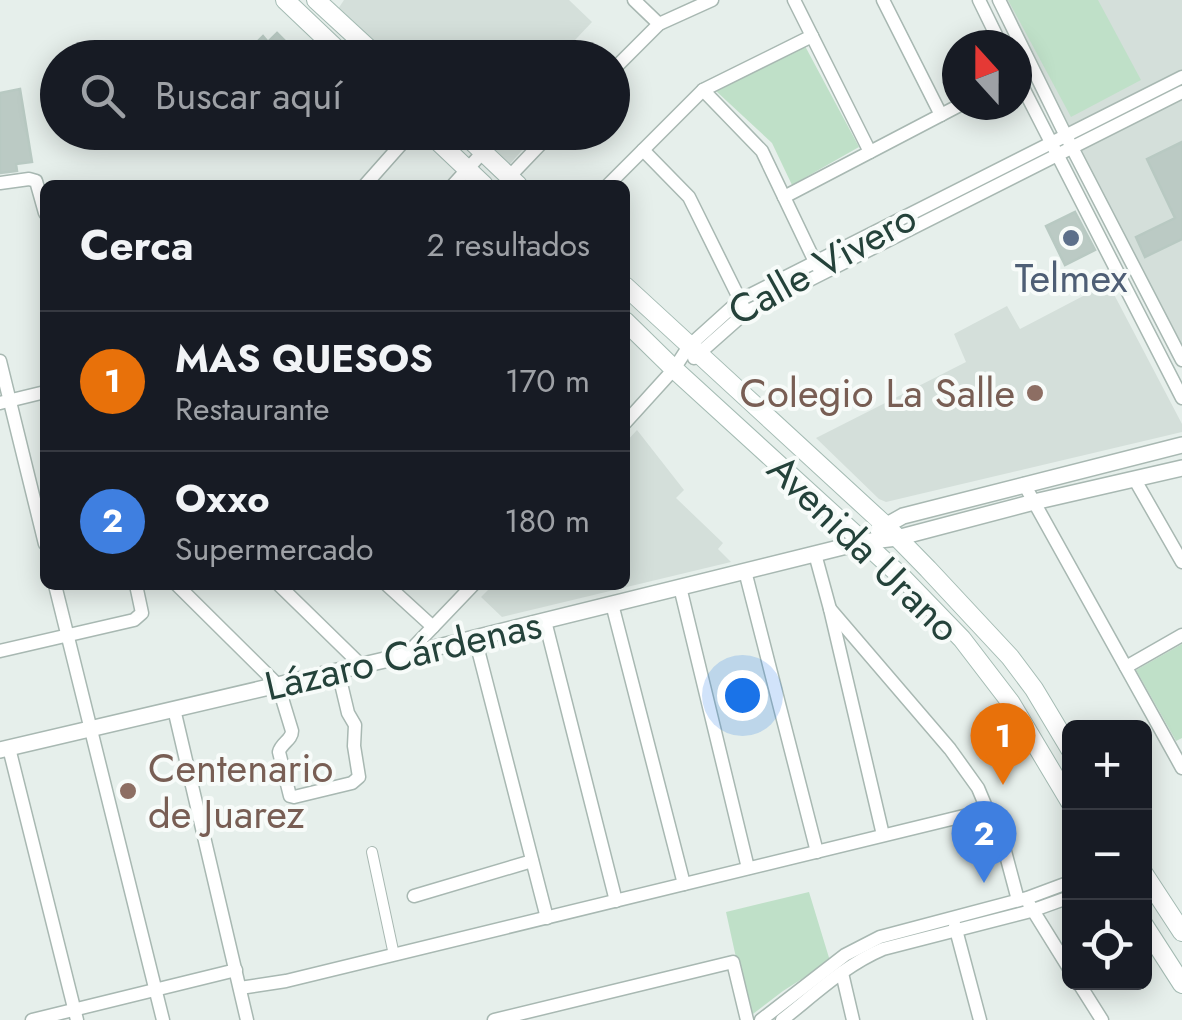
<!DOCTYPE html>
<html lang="es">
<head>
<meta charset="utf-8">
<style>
  body { margin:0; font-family:Jost,sans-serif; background:#242831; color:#f1f3f6 }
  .controls { position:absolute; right:30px; bottom:30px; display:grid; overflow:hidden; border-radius:15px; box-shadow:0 5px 25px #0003 }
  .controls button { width:90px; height:90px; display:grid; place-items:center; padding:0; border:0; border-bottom:2px solid #363941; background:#171b24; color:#f1f3f6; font:50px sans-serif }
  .compass { position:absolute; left:942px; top:30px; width:90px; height:90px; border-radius:50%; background:#171b24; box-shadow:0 5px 25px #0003; rotate:339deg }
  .you { position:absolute; left:742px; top:695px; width:35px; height:35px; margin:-25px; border:8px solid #fff; border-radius:50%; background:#1a73e8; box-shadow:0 0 0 15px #1a73e833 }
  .badge { display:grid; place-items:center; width:65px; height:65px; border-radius:50%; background:#f4845f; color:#fff; font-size:32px; font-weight:700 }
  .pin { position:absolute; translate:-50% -82px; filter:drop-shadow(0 2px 5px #0008) }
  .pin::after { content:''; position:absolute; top:52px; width:35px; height:30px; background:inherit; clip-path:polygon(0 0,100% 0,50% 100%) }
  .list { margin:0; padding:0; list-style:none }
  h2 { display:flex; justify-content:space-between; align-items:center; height:130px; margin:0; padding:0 40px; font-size:42px }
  h2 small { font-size:32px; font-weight:400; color:#9ea1a6 }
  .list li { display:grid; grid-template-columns:65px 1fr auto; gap:30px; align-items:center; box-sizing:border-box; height:140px; padding:0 40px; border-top:2px solid #363941 }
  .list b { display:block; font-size:38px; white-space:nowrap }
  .list p { margin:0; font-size:32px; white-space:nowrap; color:#9ea1a6 }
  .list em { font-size:32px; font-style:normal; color:#9ea1a6 }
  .icon { flex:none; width:55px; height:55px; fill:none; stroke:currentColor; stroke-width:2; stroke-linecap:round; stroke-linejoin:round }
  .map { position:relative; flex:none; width:1182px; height:1020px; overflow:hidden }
  .search { position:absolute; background:#171b24; box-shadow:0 5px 25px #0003; left:40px; top:40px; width:590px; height:110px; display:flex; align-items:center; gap:25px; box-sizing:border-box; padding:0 35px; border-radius:55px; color:#9ea1a6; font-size:38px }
  .panel { position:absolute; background:#171b24; box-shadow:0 5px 25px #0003; left:40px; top:180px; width:590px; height:410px; border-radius:15px }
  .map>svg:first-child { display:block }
  .built { fill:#d4dfda }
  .green { fill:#bfe0c8 }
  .building { fill:#bbcac4; stroke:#b8c9c2; stroke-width:2.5 }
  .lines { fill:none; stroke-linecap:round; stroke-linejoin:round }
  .pedestrian-casing { stroke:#a8b8b2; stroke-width:12 }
  .minor-casing { stroke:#a8b8b2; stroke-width:15 }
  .tertiary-casing { stroke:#a8b8b2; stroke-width:18 }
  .secondary-casing { stroke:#a4bbb3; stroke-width:20 }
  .pedestrian { stroke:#fff; stroke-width:10 }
  .minor { stroke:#fff; stroke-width:12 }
  .tertiary { stroke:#fff; stroke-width:15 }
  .secondary { stroke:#fff; stroke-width:18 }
  .service-dot { fill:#5c6f8a; stroke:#f7fbf9; stroke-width:4 }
  .education-dot { fill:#8d6e63; stroke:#f7fbf9; stroke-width:4 }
  .labels { text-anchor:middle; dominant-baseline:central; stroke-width:8; stroke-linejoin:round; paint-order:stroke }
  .street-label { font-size:40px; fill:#24423a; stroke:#f7fbf9 }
  .service-label { font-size:40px; fill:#4e5e75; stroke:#f7fbf9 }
  .education-label { font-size:40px; fill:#785e54; stroke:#f7fbf9; text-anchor:end }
</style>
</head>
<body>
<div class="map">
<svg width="1182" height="1020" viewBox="0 0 1182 1020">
  <rect width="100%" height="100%" fill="#e6efeb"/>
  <g class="built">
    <path d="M344,0H569L592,22L559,57H391L338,9Z"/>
    <path d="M1000,0H1182V354Z"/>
    <path d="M473,133H525L532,139L509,165Z"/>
    <path d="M1108,283L1182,424V432L886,502L879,499L816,438L966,362L954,334L1007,306L1020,329Z"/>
    <path d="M637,430L684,490L676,498L723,543L718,549L731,562L502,617L481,597L493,585H625V443Z"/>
  </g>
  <g class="green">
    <path d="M1008,0H1098L1141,80L1071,117Z"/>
    <path d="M805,46L859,147L792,185L772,143L716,91Z"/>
    <path d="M1182,644V738L1176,741L1136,670Z"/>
    <path d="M809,892L830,961L783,991L749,1017L726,912Z"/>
  </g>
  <g class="building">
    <path d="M277,33L302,58H223L222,50L243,45L248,51L263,36L268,42Z"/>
    <path d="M20,89L32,162L16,164L17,171L0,173V93Z"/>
    <path d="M1182,142V239L1145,257L1136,237L1175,218L1147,159Z"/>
    <path d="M1075,212L1095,250L1065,265L1046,226Z"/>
  </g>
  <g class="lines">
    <defs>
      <path id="pedestrian" d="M372,852L394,955"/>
      <g id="minor">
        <path d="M634,0L659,24"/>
        <path d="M794,0L870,152"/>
        <path d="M883,0L941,115"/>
        <path d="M979,0L1001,45"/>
        <path d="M999,0L1066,136L1182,360"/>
        <path d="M612,71L659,24L712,0"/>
        <path d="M1017,76L1182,398"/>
        <path d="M703,90L762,151L817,266"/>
        <path d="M643,150L689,197L743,306"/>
        <path d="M509,177L552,132"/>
        <path d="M0,183L29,179L36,181L45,213"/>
        <path d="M365,185L412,132"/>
        <path d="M453,185L483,152"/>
        <path d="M608,185L703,90L812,36"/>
        <path d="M784,197L960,105"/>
        <path d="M694,358L746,312L1182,92"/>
        <path d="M0,361L45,544"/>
        <path d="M0,403L45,392"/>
        <path d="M625,423L674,369L689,346L740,300L1182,77"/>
        <path d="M1135,480L1182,562"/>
        <path d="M1024,484L1182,768"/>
        <path d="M815,554L830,609L883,835"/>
        <path d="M745,571L817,852"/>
        <path d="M55,585L163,1020"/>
        <path d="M177,585L278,685L292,731C292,740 281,743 279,752L290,796L294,797L352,783L359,777L354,746L355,725L348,713L338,671"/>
        <path d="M279,585L361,665"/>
        <path d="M387,585L433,627"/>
        <path d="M680,587L748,868"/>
        <path d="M612,604L684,884"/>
        <path d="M545,621L616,901"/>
        <path d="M475,638L547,918"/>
        <path d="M0,651L134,620L142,613L136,585"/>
        <path d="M406,655L473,585"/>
        <path d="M1126,667L1182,635"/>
        <path d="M174,709L247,1020"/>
        <path d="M9,748L77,1020"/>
        <path d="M1002,840L1018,900"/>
        <path d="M414,896L532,861"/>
        <path d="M1029,904L1070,970"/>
        <path d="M955,926L980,1020"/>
        <path d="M842,973L853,1020"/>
        <path d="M1078,982L1102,1020"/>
        <path d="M240,988L286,981L976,813L986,807L978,788L950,749L830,609"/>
        <path d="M32,1020L236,970"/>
        <path d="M494,1020L733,962L747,1020"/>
        <path d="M761,1020L845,955L880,937L1027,898L1070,882"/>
        <path d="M782,1020C814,995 845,965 883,949L1031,911L1070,897"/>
      </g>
      <g id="tertiary">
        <path d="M878,530L903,516L1182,445"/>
        <path d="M0,750L406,655L863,542L897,538L1034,502L1182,468"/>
      </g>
      <g id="secondary">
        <path d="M285,0L346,58"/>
        <path d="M316,0L379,58"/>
        <path d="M428,132L484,185"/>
        <path d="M462,132L518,185"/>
        <path d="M625,286L885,525L928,569L1010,657L1034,689L1070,749"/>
        <path d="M625,321L674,369L903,578L962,639L1011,703L1070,802"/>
        <path d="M1144,874L1182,932"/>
        <path d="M1144,925L1182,984"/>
      </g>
    </defs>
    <use href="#pedestrian" class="pedestrian-casing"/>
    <use href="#minor" class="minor-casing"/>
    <use href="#tertiary" class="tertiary-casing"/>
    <use href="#secondary" class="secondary-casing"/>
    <use href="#pedestrian" class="pedestrian"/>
    <use href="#minor" class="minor"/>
    <use href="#tertiary" class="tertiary"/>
    <use href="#secondary" class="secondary"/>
  </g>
  <circle class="service-dot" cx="1071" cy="238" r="10"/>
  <g class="education-dot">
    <circle cx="1035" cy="393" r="10"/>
    <circle cx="128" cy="791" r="10"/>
  </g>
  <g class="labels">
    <g class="street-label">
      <text transform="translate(822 264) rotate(-29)">Calle Vivero</text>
      <text transform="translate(864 548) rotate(44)">Avenida Urano</text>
      <text transform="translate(403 655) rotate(-13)">Lázaro Cárdenas</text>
    </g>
    <g class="service-label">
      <text x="1071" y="278">Telmex</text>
    </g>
    <g class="education-label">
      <text x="1015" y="393">Colegio La Salle</text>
      <text x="148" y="768" text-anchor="start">Centenario<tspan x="148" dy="46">de Juarez</tspan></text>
    </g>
  </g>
</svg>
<div class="controls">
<button>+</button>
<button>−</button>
<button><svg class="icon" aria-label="locate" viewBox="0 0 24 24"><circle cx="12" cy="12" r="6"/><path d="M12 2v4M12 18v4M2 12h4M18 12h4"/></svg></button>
</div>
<svg class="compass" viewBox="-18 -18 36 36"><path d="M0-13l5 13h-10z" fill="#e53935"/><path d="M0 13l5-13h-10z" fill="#9ea1a6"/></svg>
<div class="you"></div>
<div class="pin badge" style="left:1003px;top:785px;background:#e8710a">1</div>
<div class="pin badge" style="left:984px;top:883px;background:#3f7fe0">2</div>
<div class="search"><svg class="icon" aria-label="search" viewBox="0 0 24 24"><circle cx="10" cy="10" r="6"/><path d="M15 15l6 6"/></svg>Buscar aquí</div>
<section class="panel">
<h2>Cerca<small>2 resultados</small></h2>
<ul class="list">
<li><span class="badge" style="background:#e8710a">1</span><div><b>MAS QUESOS</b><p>Restaurante</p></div><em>170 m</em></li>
<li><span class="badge" style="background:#3f7fe0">2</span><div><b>Oxxo</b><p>Supermercado</p></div><em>180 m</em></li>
</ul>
</section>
</div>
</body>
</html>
